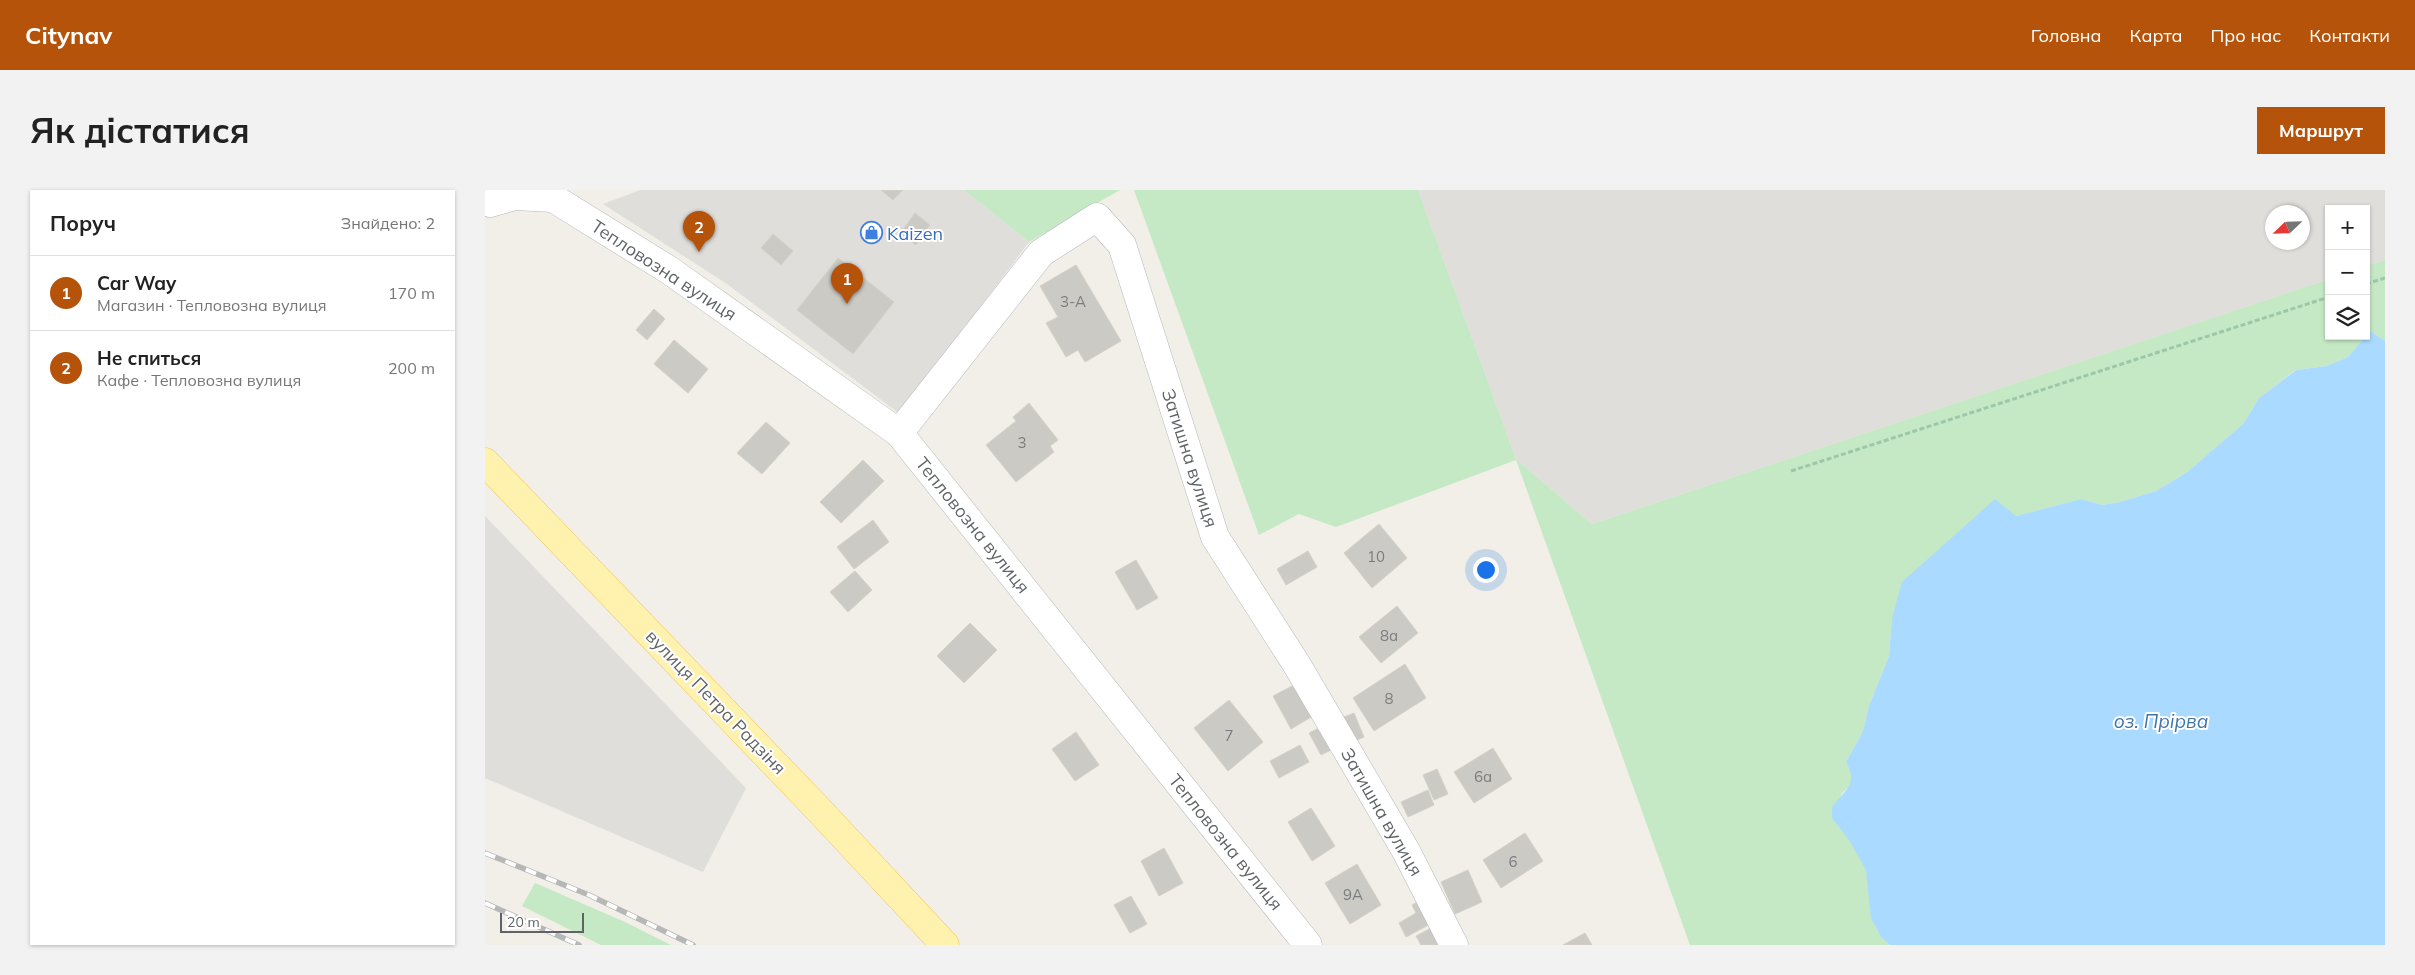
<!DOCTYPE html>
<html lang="uk">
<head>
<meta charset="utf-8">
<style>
  body { margin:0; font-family:Mulish,sans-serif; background:#f2f2f2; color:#222 }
  .controls { position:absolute; right:15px; top:15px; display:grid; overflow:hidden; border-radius:0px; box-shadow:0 1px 4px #0004 }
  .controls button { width:45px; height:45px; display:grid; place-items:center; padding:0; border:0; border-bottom:1px solid #e0e0e0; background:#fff; color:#222; font:25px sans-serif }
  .compass { position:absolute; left:1780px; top:15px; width:45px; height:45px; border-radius:50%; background:#fff; box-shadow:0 1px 4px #0004; rotate:247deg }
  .scale { position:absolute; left:15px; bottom:12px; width:84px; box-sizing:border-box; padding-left:5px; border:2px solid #5f6368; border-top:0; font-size:14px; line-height:18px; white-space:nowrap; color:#5f6368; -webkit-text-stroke:4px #fff; paint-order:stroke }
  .you { position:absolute; left:1000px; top:379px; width:18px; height:18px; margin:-12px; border:4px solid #fff; border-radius:50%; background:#1a73e8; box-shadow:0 0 0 8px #1a73e833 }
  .badge { display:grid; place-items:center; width:32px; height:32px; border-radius:50%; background:#b45309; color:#fff; font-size:16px; font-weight:700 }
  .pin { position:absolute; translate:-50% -41px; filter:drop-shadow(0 1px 2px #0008) }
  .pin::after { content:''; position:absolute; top:26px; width:18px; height:15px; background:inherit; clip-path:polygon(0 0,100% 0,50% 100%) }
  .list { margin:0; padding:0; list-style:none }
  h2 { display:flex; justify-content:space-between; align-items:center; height:65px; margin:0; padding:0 20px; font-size:21px }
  h2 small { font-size:16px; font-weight:400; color:#767676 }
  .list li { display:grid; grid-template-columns:32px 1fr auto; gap:15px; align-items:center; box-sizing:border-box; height:75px; padding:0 20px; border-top:1px solid #e0e0e0 }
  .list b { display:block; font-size:19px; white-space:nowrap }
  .list p { margin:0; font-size:16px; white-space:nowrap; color:#767676 }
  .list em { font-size:16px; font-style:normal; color:#767676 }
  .icon { flex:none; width:28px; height:28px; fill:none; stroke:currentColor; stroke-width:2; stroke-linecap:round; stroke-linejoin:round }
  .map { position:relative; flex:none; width:1900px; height:755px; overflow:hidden; border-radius:0px }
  header { display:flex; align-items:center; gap:30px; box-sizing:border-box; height:70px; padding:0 25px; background:#b45309; color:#fff }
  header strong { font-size:24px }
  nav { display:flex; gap:28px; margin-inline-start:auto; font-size:18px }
  .intro { display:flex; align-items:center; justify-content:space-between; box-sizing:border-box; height:120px; padding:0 30px }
  h1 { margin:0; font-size:35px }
  .button { padding:12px 22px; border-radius:0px; background:#b45309; color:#fff; font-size:18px; font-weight:700 }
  main { display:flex; gap:30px; padding:0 30px }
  aside { flex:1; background:#fff; border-radius:0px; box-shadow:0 1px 4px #0004 }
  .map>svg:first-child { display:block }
  .industrial { fill:#e0deda; fill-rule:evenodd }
  .green { fill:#c5e8c5 }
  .water { fill:#aadaff }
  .building { fill:#cccac5; stroke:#d6d1c6 }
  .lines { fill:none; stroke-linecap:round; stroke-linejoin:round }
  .minor-casing { stroke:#b5b8bc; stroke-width:29 }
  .tertiary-casing { stroke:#b5b8bc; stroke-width:29 }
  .primary-casing { stroke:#f2c960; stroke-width:29 }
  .path { stroke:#9cc7a9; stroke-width:3; stroke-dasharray:5 2.5; stroke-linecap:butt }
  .minor { stroke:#fff; stroke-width:28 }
  .tertiary { stroke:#fff; stroke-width:28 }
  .primary { stroke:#fff2af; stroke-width:28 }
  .rail-casing { stroke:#b6b7b8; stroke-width:5.5 }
  .rail { stroke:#fff; stroke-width:4; stroke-dasharray:11; stroke-linecap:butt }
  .labels { text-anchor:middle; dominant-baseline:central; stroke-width:4; stroke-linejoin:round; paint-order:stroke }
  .number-label { font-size:15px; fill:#7a7d7f }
  .shop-label { font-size:18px; fill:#366cbe; stroke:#fff; text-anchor:start }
  .street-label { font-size:18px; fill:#5f6368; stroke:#fff }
  .water-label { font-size:19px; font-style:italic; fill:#4174aa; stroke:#fff }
</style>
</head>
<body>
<header>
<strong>Citynav</strong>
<nav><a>Головна</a><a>Карта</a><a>Про нас</a><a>Контакти</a></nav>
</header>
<div class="intro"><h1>Як дістатися</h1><a class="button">Маршрут</a></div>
<main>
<aside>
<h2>Поруч<small>Знайдено: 2</small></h2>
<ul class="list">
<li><span class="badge">1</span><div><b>Car Way</b><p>Магазин · Тепловозна вулиця</p></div><em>170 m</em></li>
<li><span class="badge">2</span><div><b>Не спиться</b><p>Кафе · Тепловозна вулиця</p></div><em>200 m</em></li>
</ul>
</aside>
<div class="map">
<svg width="1900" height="755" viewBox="0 0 1900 755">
  <rect width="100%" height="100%" fill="#f1efe8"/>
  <g class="industrial">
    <path d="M155,0H479L544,52L415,224L242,94L118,14Z"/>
    <path d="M933,0H1900V70L1881,76V19H1844V89L1107,334L1031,269ZM1788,22H1818V52H1788Z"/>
    <path d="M0,326L261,598L218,682L0,588Z"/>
  </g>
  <g class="green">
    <path d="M479,0H635L544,52Z"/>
    <path d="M649,0H933L1031,269L1107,334L1844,89V146H1881L1863,167L1842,176L1810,180L1774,208L1758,234L1701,283L1671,301L1635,312L1617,315L1596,309L1531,326L1407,428L1404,466L1384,516L1378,541L1361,572L1367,583V594L1357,603L1348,628C1360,644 1375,662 1381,680C1391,710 1377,730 1405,755H1205L1031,270L851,337L814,324L774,345Z"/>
    <path d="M1900,70V151L1885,141L1881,146V76Z"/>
    <path d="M50,693L140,732L186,755H116L37,716Z"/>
  </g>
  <path class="water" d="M1885,141L1900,151V755H1405L1396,747L1386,728L1381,680L1364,650L1347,628V617C1360,599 1374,595 1361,572L1378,541L1384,516L1404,466L1407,428L1417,392L1510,309L1531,326L1596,309L1617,315L1635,312L1671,301L1701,283L1758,234L1774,208L1811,180L1842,176L1863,167Z"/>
  <g class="building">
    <path d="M396,0H418L408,10Z"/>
    <path d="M430,23L445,35L431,55L415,44Z"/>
    <path d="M288,44L308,61L296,75L276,58Z"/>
    <path d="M353,68L409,112L368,164L312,120Z"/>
    <path d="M591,75L636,151L600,172L593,160L581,167L561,133L573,127L555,96Z"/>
    <path d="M169,119L180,129L162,150L151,140Z"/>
    <path d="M189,150L223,179L203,203L169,174Z"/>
    <path d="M544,213L573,250L565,256L569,262L531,292L501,255L531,231L528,227Z"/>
    <path d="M281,232L305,253L277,284L252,263Z"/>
    <path d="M378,270L399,291L356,333L335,312Z"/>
    <path d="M388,330L404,352L369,379L352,357Z"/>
    <path d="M894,334L922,368L887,398L859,363Z"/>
    <path d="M823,361L832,377L801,395L792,379Z"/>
    <path d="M651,370L673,408L652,420L630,382Z"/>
    <path d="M370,381L387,400L363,422L345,402Z"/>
    <path d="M912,416L933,443L896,473L874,447Z"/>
    <path d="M485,433L512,460L479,493L452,466Z"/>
    <path d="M920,474L941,508L889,541L868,508Z"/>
    <path d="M811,494L828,526L806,539L788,506Z"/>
    <path d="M744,510L778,552L743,581L709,538Z"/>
    <path d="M869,523L879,547L870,551L859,527Z"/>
    <path d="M838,536L850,558L836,565L824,543Z"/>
    <path d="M591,542L614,575L590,591L567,559Z"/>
    <path d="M815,555L824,572L794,588L785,571Z"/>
    <path d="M1008,558L1027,589L989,613L969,582Z"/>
    <path d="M952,579L963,604L949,610L938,585Z"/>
    <path d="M943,600L949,615L923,627L916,612Z"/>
    <path d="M826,618L850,656L827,671L803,632Z"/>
    <path d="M1040,643L1058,671L1016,698L998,670Z"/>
    <path d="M679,658L698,693L674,706L656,671Z"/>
    <path d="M872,674L896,715L865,734L840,693Z"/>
    <path d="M983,680L997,712L970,724L956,692Z"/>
    <path d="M646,706L662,734L645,743L629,715Z"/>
    <path d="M939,708L951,731L921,747L914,733L931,723L927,715Z"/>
    <path d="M952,735L962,755H936L931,746Z"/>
    <path d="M1100,743L1107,755H1078Z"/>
  </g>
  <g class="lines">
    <defs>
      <path id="minor" d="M414,243L556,63L612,27L637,55L730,347L812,475L921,661L969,755"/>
      <g id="tertiary">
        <path d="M61,0L68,8L184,80L414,243L823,755"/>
        <path d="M5,13L30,6L68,8"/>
      </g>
      <path id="primary" d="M0,272L334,620L460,755"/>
    </defs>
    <use href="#minor" class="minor-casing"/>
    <use href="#tertiary" class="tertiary-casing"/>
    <use href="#primary" class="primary-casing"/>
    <g class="path">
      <path d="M1881,94L1900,88"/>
      <path d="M1306,281L1844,107"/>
    </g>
    <use href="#minor" class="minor"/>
    <use href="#tertiary" class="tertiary"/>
    <use href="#primary" class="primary"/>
    <defs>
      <g id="rail">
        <path d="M0,663L104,705L208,755"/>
        <path d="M0,713L94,755"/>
      </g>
    </defs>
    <use href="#rail" class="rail-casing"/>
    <use href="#rail" class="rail"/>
  </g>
  <defs>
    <symbol id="shop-ring" viewBox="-11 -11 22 22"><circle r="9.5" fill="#fff" stroke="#3f7fe0" stroke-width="1.5"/><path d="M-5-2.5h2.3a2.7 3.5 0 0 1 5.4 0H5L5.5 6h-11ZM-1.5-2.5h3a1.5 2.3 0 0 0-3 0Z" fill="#3f7fe0"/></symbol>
  </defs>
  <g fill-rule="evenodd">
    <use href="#shop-ring" x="374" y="30" width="25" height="25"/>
  </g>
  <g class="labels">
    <g class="number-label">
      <text x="588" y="111">3-А</text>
      <text x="537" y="252">3</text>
      <text x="891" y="366">10</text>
      <text x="904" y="445">8а</text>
      <text x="904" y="508">8</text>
      <text x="744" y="545">7</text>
      <text x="998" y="586">6а</text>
      <text x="1028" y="671">6</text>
      <text x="868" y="704">9А</text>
    </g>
    <g class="shop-label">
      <text x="402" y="43">Kaizen</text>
    </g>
    <g class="street-label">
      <text transform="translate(179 80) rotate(33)">Тепловозна вулиця</text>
      <text transform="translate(705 268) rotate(72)">Затишна вулиця</text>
      <text transform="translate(488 335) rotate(51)">Тепловозна вулиця</text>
      <text transform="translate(231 512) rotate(46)">вулиця Петра Радзіня</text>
      <text transform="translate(897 622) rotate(60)">Затишна вулиця</text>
      <text transform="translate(741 652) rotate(51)">Тепловозна вулиця</text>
    </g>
    <g class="water-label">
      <text x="1676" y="531">оз. Прірва</text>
    </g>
  </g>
</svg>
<div class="controls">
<button>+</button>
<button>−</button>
<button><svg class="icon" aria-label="layers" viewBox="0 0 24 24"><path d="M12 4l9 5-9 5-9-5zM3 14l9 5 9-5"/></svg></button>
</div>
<svg class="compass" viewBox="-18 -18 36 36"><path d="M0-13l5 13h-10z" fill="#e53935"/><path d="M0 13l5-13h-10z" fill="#767676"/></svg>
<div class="scale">20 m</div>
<div class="you"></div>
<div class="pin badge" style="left:362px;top:114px">1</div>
<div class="pin badge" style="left:214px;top:62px">2</div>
</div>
</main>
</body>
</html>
